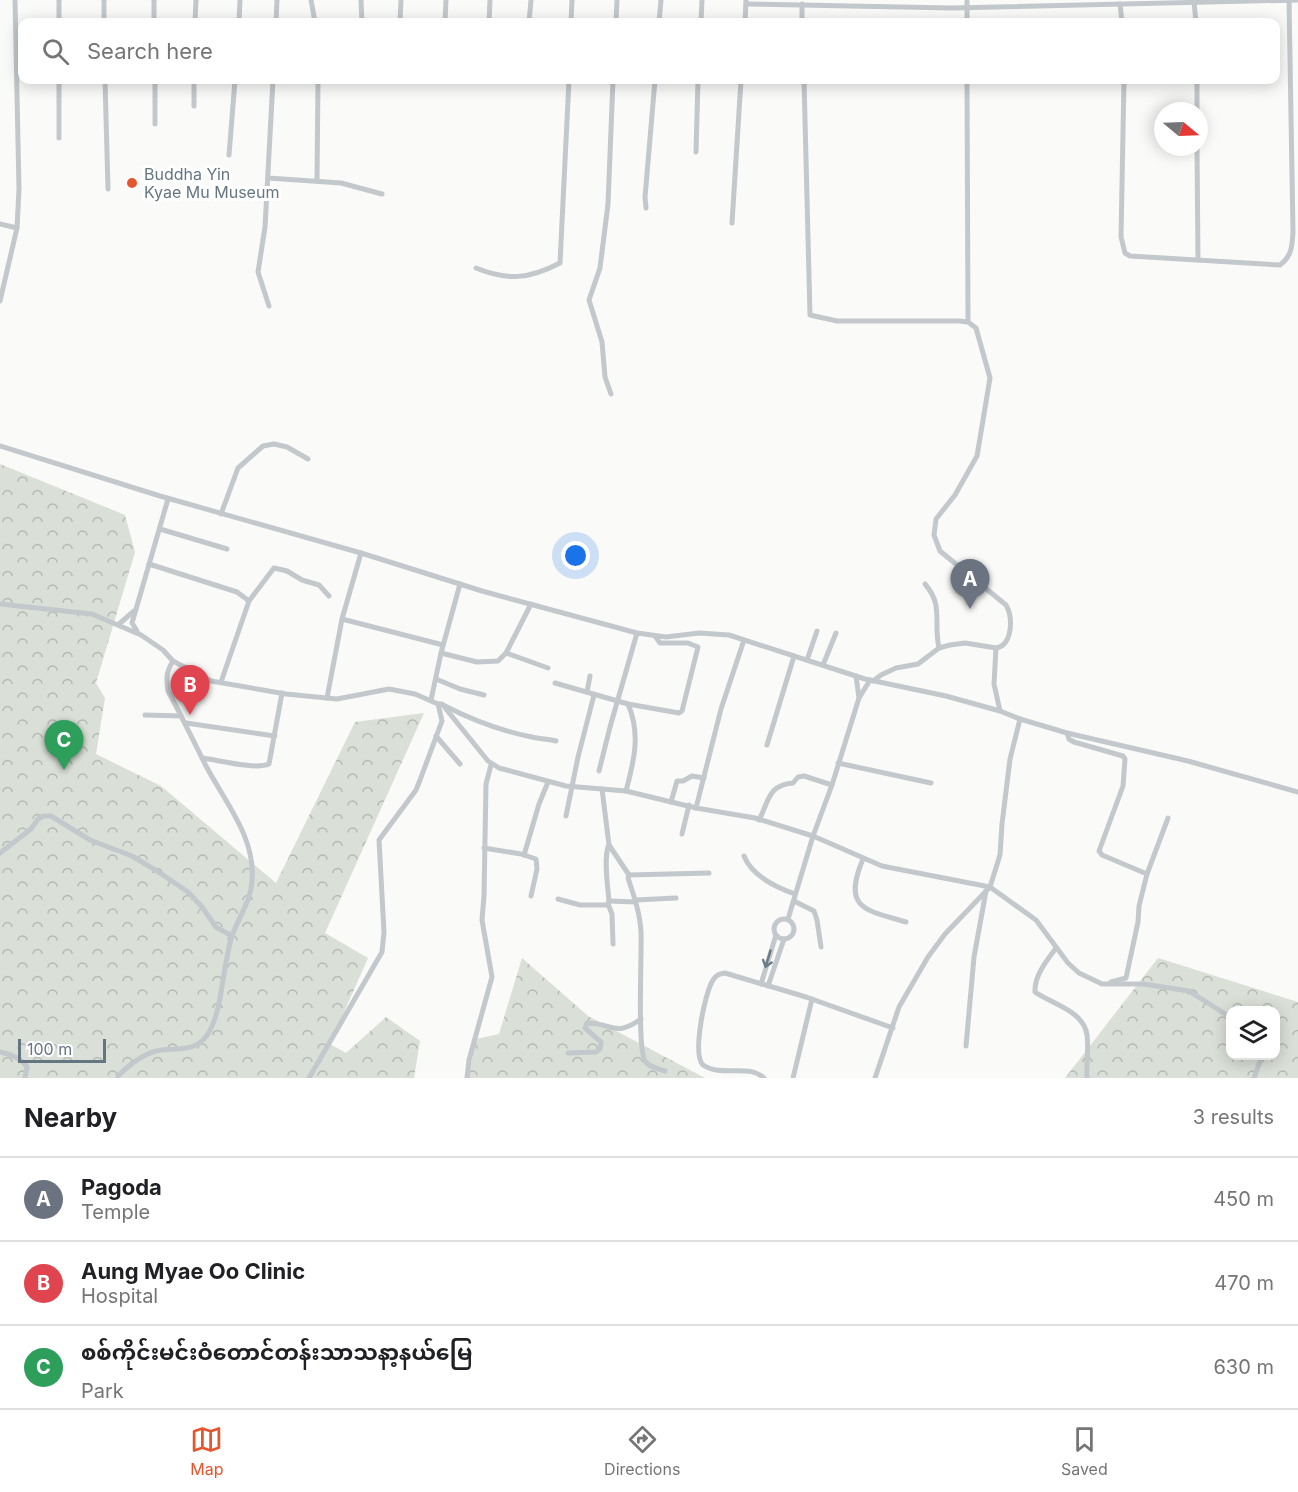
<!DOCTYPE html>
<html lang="en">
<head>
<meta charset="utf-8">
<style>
  body { margin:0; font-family:Inter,"Noto Sans Myanmar",sans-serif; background:#f6f6f6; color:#202124 }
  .controls { position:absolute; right:18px; bottom:18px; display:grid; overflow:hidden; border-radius:12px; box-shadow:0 3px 15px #0003 }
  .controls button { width:54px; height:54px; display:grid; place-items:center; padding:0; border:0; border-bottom:2px solid #e0e0e0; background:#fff; color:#202124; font:30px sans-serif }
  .compass { position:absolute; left:1154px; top:102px; width:54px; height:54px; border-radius:50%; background:#fff; box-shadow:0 3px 15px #0003; rotate:109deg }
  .scale { position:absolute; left:18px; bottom:15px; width:88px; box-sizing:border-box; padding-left:6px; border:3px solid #657683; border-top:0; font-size:16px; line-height:21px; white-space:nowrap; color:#657683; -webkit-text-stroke:4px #fff; paint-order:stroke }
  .you { position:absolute; left:576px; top:556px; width:21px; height:21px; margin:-15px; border:4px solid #fff; border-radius:50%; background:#1a73e8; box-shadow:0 0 0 9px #1a73e833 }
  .badge { display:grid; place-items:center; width:39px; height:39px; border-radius:50%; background:#e4572e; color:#fff; font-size:20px; font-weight:700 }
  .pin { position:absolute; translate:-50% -50px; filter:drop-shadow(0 2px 3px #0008) }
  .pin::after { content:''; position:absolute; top:32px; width:21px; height:18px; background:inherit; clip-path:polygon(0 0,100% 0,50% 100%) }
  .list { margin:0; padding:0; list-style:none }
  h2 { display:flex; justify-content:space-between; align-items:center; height:78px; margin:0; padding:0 24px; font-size:26px }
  h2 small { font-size:20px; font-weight:400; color:#757577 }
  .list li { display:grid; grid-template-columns:39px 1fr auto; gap:18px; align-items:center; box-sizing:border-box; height:84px; padding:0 24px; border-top:2px solid #e0e0e0 }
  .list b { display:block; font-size:22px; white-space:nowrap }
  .list p { margin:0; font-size:20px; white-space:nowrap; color:#757577 }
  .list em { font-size:20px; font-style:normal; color:#757577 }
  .icon { flex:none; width:33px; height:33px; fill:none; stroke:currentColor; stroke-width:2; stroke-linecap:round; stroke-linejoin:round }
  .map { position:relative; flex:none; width:1298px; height:1078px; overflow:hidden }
  .search { position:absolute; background:#fff; box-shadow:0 3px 15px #0003; left:18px; right:18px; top:18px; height:66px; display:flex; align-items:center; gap:15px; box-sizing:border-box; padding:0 21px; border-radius:12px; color:#757577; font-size:22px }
  .sheet { height:330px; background:#fff }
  nav { display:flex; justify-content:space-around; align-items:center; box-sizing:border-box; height:84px; border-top:2px solid #e0e0e0; background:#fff; font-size:16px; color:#757577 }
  nav a { display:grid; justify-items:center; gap:3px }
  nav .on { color:#e4572e }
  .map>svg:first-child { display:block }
  .forest { fill:url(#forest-crowns); fill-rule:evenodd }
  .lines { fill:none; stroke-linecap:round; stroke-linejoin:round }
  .minor { stroke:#c3c8cc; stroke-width:5 }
  .oneway { stroke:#6a7a87 }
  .poi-dot { fill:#e4572e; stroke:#fff; stroke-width:2 }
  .labels { text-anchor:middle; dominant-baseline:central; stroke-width:6; stroke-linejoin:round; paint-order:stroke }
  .poi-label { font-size:16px; fill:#657683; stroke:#fff; text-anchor:start }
</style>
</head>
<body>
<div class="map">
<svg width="1298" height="1078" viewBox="0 0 1298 1078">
  <defs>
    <pattern id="forest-crowns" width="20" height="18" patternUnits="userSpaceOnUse" patternTransform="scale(1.5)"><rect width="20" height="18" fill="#dadfd7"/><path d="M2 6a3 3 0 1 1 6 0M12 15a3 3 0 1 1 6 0" fill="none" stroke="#b4b9b4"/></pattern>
  </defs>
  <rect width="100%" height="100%" fill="#fafaf8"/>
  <g class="forest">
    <path d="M0,464L125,515L135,552L96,683L105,698L96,754L161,786L276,883L355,722L424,713L325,933L368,958L330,1044L346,1053L386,1017L420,1041L414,1078H0Z"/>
    <path d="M522,958L588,1016L705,1078H468L476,1039L499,1034Z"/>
    <path d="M1158,958L1298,1002V1078H1065ZM1230,1010H1276V1056H1230Z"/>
  </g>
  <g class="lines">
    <g class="minor">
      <path d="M104,0V22"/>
      <path d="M154,0V22"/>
      <path d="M311,0L315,22"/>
      <path d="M361,0L362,22"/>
      <path d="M967,0V22"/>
      <path d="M1194,2L1196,22"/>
      <path d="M746,4L952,8L1298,0"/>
      <path d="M802,4V22"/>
      <path d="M1120,4L1122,22"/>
      <path d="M59,22V0"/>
      <path d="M195,22L196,0"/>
      <path d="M239,22L240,0"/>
      <path d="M276,22L277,0"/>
      <path d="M400,22L401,0"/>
      <path d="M445,22L446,0"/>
      <path d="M489,22L490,0"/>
      <path d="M529,22L531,0"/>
      <path d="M571,22L572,0"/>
      <path d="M616,22L617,0"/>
      <path d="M659,22L661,0"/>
      <path d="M701,22L702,0"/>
      <path d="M745,22L746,0"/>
      <path d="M105,80L108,189"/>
      <path d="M155,80V124"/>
      <path d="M804,80L810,315L837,321H959L968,322L976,328L990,378L977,456L955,495L936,519L934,535L940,551L1006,605C1013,617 1013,645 996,648L994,684L1000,711"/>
      <path d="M967,80L968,322"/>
      <path d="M1124,80L1121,237L1125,253L1130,256L1280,265C1292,256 1292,246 1293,232L1289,0"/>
      <path d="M1197,80V111"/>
      <path d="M194,106V80"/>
      <path d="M59,138V80"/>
      <path d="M1197,147L1198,260"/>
      <path d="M696,152L698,80"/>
      <path d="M229,155L235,80"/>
      <path d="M268,178L341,183L382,194"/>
      <path d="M317,180L318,80"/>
      <path d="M646,208L645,197L655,80"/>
      <path d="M732,223L741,80"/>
      <path d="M0,224L17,228"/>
      <path d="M476,268C508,281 529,279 560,263L569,80"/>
      <path d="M0,301L17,228L19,189L15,0"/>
      <path d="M269,306L258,272L265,227L273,80"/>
      <path d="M611,394L605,377L602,342L589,300L600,268L608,204L613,80"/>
      <path d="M0,446L160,496L361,553L482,591L637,633L666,637L699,633L729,635L865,679L946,696L1000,711L1020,719L1067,733L1188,761L1298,792"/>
      <path d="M221,514L238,468L263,446L274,444L287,447L308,459"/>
      <path d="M160,529L227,549"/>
      <path d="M149,564L237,592L249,601"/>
      <path d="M925,584C944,606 933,621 939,648"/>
      <path d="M0,604L92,614L141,635L163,650L173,661L211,681L286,694L337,699L389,689L415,694L438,704L442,721L420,780L416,790L379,840L384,932L382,952L309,1078"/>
      <path d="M342,619L443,645"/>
      <path d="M119,624L134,611"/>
      <path d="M137,631L132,623L168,499"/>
      <path d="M441,653L477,662L498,661L506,653L531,604"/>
      <path d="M506,653L548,668"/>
      <path d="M807,660L817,631"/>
      <path d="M823,665L836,633"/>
      <path d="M856,676L859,698"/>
      <path d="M436,679L460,689L484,695"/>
      <path d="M873,681L881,675L896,668L918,664L939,648L950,645L965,643L996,648"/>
      <path d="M221,682L249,601L274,568L287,571L302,580L319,585L329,596"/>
      <path d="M555,683L628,704L679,713L682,711L698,647L688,643H660L655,636"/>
      <path d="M587,692L590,676"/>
      <path d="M327,698L342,619L361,553"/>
      <path d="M431,700L441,653L460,584"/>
      <path d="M438,704H442L488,761L499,768L566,786L626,791L696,808L755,818L813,836L882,866L990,887L1036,920L1068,963L1079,973L1102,984H1143L1189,991L1230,1017"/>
      <path d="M443,705C472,720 501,731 532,737C540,739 548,739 556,741"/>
      <path d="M145,715L181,716"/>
      <path d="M186,723L275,736"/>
      <path d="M1067,733L1069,739L1074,742L1123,756L1125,759L1123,786L1099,851L1102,855L1147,874L1139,906L1138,922L1126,978L1111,982"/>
      <path d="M436,736L460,764"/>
      <path d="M767,745L794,656"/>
      <path d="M202,758C219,760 255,770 269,764L282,693"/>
      <path d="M838,763L931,783"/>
      <path d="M599,771L610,727L637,633"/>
      <path d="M602,789L609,845L629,875L628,878C634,896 640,913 641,932C642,955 637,1046 645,1061C649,1067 658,1069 665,1071"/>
      <path d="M626,791C634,761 641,734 628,704"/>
      <path d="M671,802L677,781H683L692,776L704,778"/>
      <path d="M696,808L721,709L744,640"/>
      <path d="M566,816L578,757L594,695"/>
      <path d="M759,820C769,801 768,785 793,783L798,777L804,776L832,785"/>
      <path d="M682,834L689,805"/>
      <path d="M484,848L521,854L536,859L537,869L531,896"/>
      <path d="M0,853L31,829L38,819L43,816H51L90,840L132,856L157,871L188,892L202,907L216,927L232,936"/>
      <path d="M524,855L539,804L548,782"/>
      <path d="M744,856C752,876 775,887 795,894"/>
      <path d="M863,859C842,909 865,910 906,922"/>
      <path d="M1147,874L1168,818"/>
      <path d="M629,875L709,873"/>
      <path d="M558,899L580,905H608L609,901C608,888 603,856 609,845"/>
      <path d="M635,900L676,898"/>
      <path d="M609,901L636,902"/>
      <path d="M794,901L814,911L817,920L821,947"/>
      <path d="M608,904L612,914L613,944"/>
      <circle cx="784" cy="929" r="10"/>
      <path d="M788,919L813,836L832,785L859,698L870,680"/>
      <path d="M1056,948C1047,960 1034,976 1035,992C1052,1004 1084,1011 1087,1035C1089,1049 1086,1064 1087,1078"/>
      <path d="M761,984L776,935"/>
      <path d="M768,986L784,939"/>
      <path d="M966,1046L974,957L986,891"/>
      <path d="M0,1052C10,1054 21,1058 27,1067L25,1078"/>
      <path d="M568,1053L596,1052L600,1049L601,1042L585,1028L587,1023C613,1023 614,1038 641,1019"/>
      <path d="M118,1076C128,1066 141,1055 156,1051C172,1047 189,1053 203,1040C219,1025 222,983 226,962C228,954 229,944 232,936C239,916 251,901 252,881C256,837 224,801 205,764C193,740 181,715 168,691C166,679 166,672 173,661"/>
      <path d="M467,1078L469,1060L492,977L482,920L484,896L486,784L491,765"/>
      <path d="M764,1078C748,1063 723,1078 703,1065C692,1054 705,992 713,980C716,975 719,974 725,973L806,997L893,1028"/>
      <path d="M793,1078L812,999"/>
      <path d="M875,1078L899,1007L928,957L945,934L990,887L1000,855L1002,824L1010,759L1020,719"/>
      <path d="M1254,1078L1262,1056"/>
    </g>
  </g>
  <defs><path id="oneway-shaft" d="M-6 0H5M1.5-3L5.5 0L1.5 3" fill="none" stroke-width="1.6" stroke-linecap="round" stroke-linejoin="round" transform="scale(1.5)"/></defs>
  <use class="oneway" href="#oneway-shaft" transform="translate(768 959) rotate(107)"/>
  <circle class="poi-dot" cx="132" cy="183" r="6"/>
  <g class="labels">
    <g class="poi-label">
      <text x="144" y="174">Buddha Yin<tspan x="144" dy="18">Kyae Mu Museum</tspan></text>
    </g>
  </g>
</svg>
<div class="controls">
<button><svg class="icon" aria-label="layers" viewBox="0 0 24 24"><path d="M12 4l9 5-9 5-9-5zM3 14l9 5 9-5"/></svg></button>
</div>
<svg class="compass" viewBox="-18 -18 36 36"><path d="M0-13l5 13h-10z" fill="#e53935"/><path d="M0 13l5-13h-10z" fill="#757577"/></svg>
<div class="scale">100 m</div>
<div class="you"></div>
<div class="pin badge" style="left:970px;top:609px;background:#6b7280">A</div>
<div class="pin badge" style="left:190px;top:715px;background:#e0444e">B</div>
<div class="pin badge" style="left:64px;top:770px;background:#2e9e5b">C</div>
<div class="search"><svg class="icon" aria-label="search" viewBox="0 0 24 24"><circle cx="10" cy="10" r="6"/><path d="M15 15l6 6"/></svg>Search here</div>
</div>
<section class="sheet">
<h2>Nearby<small>3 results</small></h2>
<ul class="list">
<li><span class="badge" style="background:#6b7280">A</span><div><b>Pagoda</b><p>Temple</p></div><em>450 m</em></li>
<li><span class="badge" style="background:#e0444e">B</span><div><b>Aung Myae Oo Clinic</b><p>Hospital</p></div><em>470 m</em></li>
<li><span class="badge" style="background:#2e9e5b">C</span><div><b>စစ်ကိုင်းမင်းဝံတောင်တန်းသာသနာ့နယ်မြေ</b><p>Park</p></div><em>630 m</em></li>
</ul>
</section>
<nav>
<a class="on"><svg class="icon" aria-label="map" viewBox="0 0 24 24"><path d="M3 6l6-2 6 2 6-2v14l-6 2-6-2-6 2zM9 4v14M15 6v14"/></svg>Map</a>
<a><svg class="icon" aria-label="directions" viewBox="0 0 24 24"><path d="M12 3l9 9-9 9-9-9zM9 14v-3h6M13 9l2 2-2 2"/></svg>Directions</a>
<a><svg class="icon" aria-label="saved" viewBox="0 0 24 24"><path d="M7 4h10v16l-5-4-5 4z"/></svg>Saved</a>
</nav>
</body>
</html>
